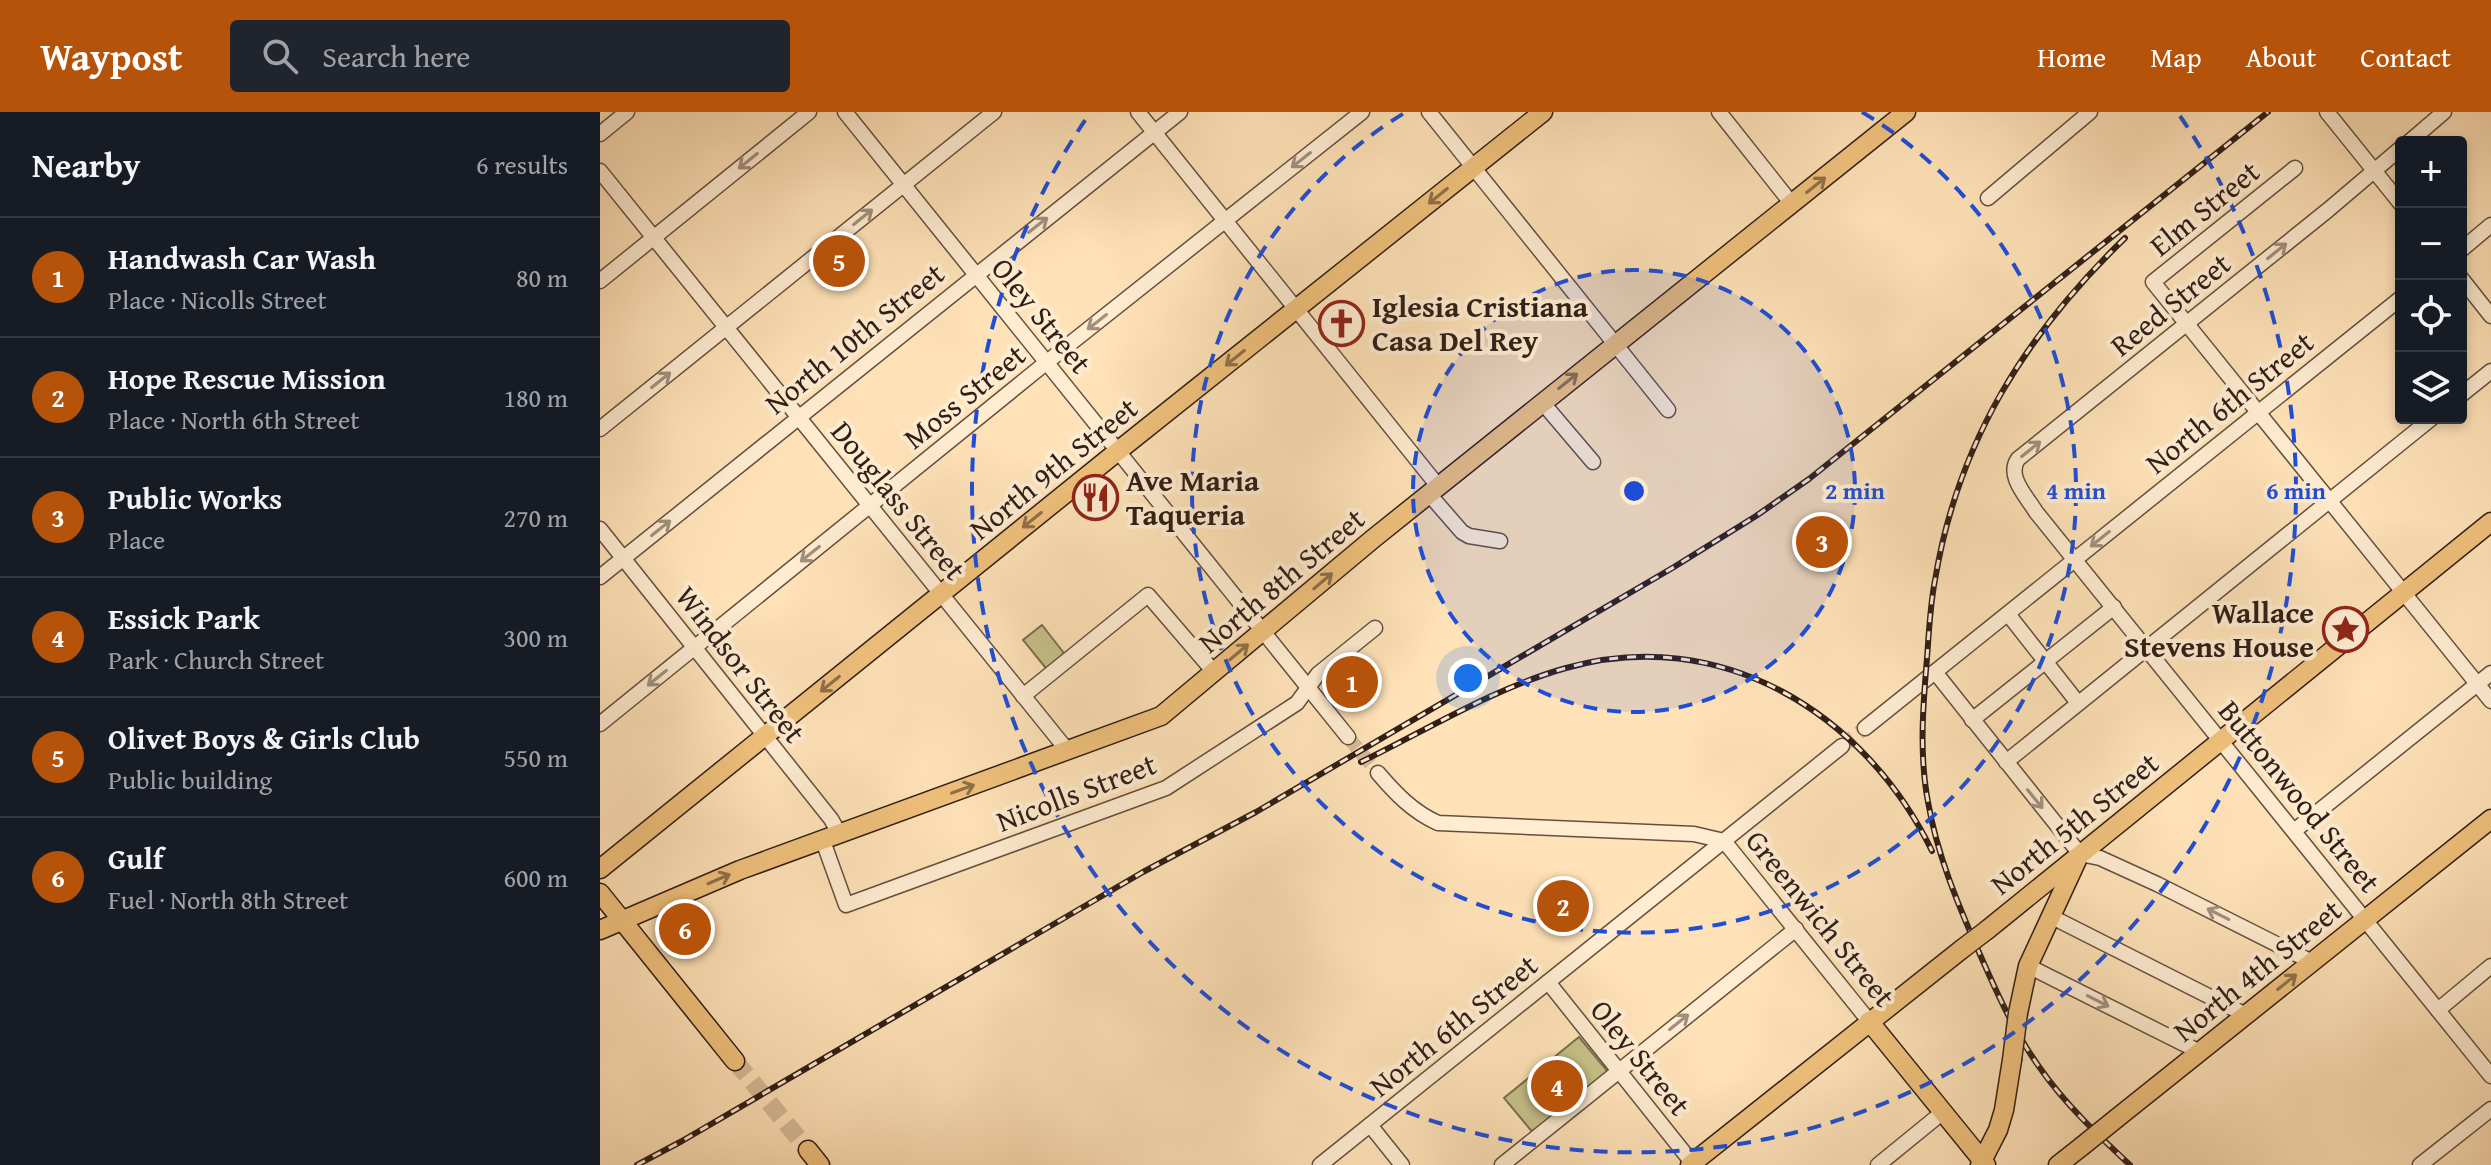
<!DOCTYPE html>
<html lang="en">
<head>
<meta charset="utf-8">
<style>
  body { margin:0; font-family:"Gentium Book Plus",serif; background:#20242c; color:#f1f3f6 }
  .controls { position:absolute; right:24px; top:24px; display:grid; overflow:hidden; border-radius:8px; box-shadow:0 4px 12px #0003 }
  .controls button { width:72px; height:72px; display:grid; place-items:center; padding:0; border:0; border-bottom:2px solid #363941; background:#171b24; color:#f1f3f6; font:40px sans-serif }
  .you { position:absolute; left:868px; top:566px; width:28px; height:28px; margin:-20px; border:6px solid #fff; border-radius:50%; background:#1a73e8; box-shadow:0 0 0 12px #1a73e833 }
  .badge { display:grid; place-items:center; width:52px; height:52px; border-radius:50%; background:#b45309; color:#fff; font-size:26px; font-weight:700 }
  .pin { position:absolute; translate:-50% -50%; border:4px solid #fff; box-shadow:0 2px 8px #0006 }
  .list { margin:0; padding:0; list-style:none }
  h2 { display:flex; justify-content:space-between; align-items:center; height:104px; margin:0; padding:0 32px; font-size:34px }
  h2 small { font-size:26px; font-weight:400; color:#9ea1a6 }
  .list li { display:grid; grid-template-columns:52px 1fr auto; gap:24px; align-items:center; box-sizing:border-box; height:120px; padding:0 32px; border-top:2px solid #363941 }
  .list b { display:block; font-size:30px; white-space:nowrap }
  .list p { margin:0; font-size:26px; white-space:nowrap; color:#9ea1a6 }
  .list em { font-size:26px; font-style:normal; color:#9ea1a6 }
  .icon { flex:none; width:44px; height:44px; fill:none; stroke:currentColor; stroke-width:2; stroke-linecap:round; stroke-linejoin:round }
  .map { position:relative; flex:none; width:1891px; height:1053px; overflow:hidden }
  header { display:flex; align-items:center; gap:48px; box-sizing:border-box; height:112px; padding:0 40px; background:#b45309; color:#fff }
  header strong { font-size:38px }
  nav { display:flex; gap:44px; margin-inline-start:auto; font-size:28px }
  .search { width:560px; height:72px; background:#20242c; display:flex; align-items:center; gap:20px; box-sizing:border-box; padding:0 28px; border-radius:8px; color:#9ea1a6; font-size:30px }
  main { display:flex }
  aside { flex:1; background:#171b24 }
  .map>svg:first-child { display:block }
  .green { fill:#c7c18a; stroke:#7c7050; stroke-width:2 }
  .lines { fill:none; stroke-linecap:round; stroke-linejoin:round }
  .minor-tunnel { stroke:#d6bb98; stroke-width:14; stroke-dasharray:14 7; stroke-linecap:butt }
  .major-tunnel { stroke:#d6bb98; stroke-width:18; stroke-dasharray:18 9; stroke-linecap:butt }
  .minor-casing { stroke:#644f3f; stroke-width:17 }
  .major-casing { stroke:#301e17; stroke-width:21 }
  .minor { stroke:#ffecd1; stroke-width:14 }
  .major { stroke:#f0c17c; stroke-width:18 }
  .rail-casing { stroke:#301e17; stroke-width:6 }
  .rail { stroke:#ffecd1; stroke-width:3; stroke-dasharray:9; stroke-linecap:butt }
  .major-bridge-casing { stroke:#301e17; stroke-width:21; stroke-linecap:butt }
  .major-bridge { stroke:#f0c17c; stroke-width:18 }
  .oneway { stroke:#a28f7d }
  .oneway2 { stroke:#90704a }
  .ring { fill:none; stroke:#1d4ed8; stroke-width:4; stroke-dasharray:14 10 }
  .labels { text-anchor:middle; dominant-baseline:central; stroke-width:8; stroke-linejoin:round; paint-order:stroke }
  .street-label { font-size:30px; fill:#301e17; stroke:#ffecd1 }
  .poi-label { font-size:30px; font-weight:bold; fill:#301e17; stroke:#ffecd1; text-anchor:start }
  .centre { fill:#1d4ed8; stroke:#ffecd1; stroke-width:4 }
  .ring-label { font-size:24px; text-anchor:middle; font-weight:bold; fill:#1d4ed8; stroke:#ffecd1; stroke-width:8; stroke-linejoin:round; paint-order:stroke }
</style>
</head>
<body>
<header>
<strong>Waypost</strong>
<div class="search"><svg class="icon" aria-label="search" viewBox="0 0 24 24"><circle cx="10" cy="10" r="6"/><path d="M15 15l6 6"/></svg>Search here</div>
<nav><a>Home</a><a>Map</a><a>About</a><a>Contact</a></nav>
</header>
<main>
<aside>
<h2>Nearby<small>6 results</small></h2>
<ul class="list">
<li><span class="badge">1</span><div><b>Handwash Car Wash</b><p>Place · Nicolls Street</p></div><em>80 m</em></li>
<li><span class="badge">2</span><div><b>Hope Rescue Mission</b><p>Place · North 6th Street</p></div><em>180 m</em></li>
<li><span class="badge">3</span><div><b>Public Works</b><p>Place</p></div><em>270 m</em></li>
<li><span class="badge">4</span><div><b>Essick Park</b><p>Park · Church Street</p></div><em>300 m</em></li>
<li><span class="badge">5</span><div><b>Olivet Boys &amp; Girls Club</b><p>Public building</p></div><em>550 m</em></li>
<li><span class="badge">6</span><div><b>Gulf</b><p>Fuel · North 8th Street</p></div><em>600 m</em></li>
</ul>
</aside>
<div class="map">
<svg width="1891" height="1053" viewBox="0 0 1891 1053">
  <rect width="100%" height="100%" fill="#ffe2b8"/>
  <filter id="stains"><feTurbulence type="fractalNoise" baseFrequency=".0025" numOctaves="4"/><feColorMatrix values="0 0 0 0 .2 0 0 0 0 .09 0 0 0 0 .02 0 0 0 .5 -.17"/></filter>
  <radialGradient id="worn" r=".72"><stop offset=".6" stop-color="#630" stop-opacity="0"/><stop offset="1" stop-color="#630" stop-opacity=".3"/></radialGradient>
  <g class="green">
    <path d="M442,513L467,545L449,560L423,528Z"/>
    <path d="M979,925L1009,961L934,1022L904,986Z"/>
  </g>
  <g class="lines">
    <g class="minor-tunnel">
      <path d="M748,625L778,661"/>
      <path d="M1242,634L1265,616"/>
    </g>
    <path class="major-tunnel" d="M135,949L208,1038"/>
    <defs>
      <g id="minor">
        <path d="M245,0L748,625"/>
        <path d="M538,0L838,374"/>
        <path d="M829,0L1068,298"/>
        <path d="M1119,0L1192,92"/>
        <path d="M1727,0L1801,92"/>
        <path d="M0,22L27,0"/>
        <path d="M1809,30L1844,0"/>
        <path d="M1801,36L1728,98L1418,347C1406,364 1427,385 1436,400L1891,964"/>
        <path d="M1695,56L1553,170L1891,589"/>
        <path d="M0,59L467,638"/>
        <path d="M1388,86L1490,0"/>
        <path d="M1861,138L1891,113"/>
        <path d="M1861,166L1891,204"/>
        <path d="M0,169L209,0"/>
        <path d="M1861,283L1891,259"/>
        <path d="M942,290L993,350"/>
        <path d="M0,317L394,0"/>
        <path d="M829,382L862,420L869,424L900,429"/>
        <path d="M0,417L231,707L239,721"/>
        <path d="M0,465L580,0"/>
        <path d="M1408,502L1478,591"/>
        <path d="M1335,560L1480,742L1500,746L1557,772L1712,850"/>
        <path d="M423,584L548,483L614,560"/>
        <path d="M1372,608L1514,495"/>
        <path d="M0,612L447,250L762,0"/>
        <path d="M1265,616L1801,186"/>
        <path d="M1406,650L1832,306"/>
        <path d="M778,661C795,681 813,700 838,711L1094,722L1124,729L1269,909"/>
        <path d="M1694,719L1891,561"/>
        <path d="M223,729L246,793L566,676L697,591L718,562L775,516"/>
        <path d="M1452,805L1646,903"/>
        <path d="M1428,854L1600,940"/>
        <path d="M948,870L1094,1053"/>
        <path d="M1838,898L1891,854"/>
        <path d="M770,1013L802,1053"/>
        <path d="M720,1053L1242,634"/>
        <path d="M902,1053L1196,817"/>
        <path d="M1278,1053L1343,1000"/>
        <path d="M1820,1053L1891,997"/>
      </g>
      <g id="major">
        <path d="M0,757L518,339L943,0"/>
        <path d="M0,781L135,949"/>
        <path d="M0,818L140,758L561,604L774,426L1306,0"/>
        <path d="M1387,818L1891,410"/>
        <path d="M1418,901L1428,854L1477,748"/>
        <path d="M1269,909L1386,1053"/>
        <path d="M1517,1006L1891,707"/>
        <path d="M208,1038L220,1053"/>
        <path d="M1090,1053L1362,837"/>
        <path d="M1380,1053L1398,1018L1404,998L1412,948"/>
        <path d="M1458,1053L1481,1035"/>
      </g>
    </defs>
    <use href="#minor" class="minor-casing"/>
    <use href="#major" class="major-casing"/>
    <use href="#minor" class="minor"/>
    <use href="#major" class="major"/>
    <defs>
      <g id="rail">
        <path d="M1525,126C1426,222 1358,329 1335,468C1330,494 1329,520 1327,546C1323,594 1319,642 1328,690C1337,742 1357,790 1378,838C1396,879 1414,920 1440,956C1465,992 1498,1023 1530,1053"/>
        <path d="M761,650C827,618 894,576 966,556C1120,512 1265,601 1332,739"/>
        <path d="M37,1053L82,1029L543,760L656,700L1074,455L1156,404L1209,367L1668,0"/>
      </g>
    </defs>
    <use href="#rail" class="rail-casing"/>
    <use href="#rail" class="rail"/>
    <defs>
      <g id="major-bridge">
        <path d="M1362,837L1387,818"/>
        <path d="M1412,948L1418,901"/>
        <path d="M1481,1035L1517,1006"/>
      </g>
    </defs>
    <use href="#major-bridge" class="major-bridge-casing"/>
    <use href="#major-bridge" class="major-bridge"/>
  </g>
  <defs><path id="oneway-shaft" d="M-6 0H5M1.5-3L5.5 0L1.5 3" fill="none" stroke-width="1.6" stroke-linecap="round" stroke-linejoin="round" transform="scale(2)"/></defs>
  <g class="oneway">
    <use href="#oneway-shaft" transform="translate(701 48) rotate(142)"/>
    <use href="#oneway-shaft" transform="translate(148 49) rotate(141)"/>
    <use href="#oneway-shaft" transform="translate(263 105) rotate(-39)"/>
    <use href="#oneway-shaft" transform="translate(438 113) rotate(-38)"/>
    <use href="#oneway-shaft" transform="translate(1677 139) rotate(-39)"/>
    <use href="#oneway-shaft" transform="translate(497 210) rotate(142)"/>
    <use href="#oneway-shaft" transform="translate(61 268) rotate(-39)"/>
    <use href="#oneway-shaft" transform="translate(1431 337) rotate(-39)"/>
    <use href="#oneway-shaft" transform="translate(61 416) rotate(-39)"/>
    <use href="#oneway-shaft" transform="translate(1500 427) rotate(141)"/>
    <use href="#oneway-shaft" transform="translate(210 442) rotate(141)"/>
    <use href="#oneway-shaft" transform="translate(57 566) rotate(141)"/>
    <use href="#oneway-shaft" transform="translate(1435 687) rotate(51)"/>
    <use href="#oneway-shaft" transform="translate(1618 802) rotate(-153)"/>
    <use href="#oneway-shaft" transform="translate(1498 889) rotate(27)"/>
    <use href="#oneway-shaft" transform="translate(1079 910) rotate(-39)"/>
  </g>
  <g class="oneway2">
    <use href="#oneway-shaft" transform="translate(1216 73) rotate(-39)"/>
    <use href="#oneway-shaft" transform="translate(838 84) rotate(141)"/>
    <use href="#oneway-shaft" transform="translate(635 246) rotate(141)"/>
    <use href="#oneway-shaft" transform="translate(968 269) rotate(-39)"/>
    <use href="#oneway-shaft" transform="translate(432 408) rotate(141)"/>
    <use href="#oneway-shaft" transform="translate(723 469) rotate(-40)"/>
    <use href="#oneway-shaft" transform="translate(639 540) rotate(-40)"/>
    <use href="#oneway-shaft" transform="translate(230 572) rotate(141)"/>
    <use href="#oneway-shaft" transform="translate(363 677) rotate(-20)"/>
    <use href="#oneway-shaft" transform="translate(119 767) rotate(-23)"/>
    <use href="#oneway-shaft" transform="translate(1687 870) rotate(-39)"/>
  </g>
  <circle cx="1034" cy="379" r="221" fill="#1d4ed8" fill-opacity=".12"/>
  <g class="ring">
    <circle cx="1034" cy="379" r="221"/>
    <path d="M1262 0A442 442 0 1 1 806 0"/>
    <path d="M1580 4A662 662 0 1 1 488 4"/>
  </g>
  <defs>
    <symbol id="church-ring" viewBox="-11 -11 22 22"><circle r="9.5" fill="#ffecd1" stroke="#8f2418" stroke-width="1.5"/><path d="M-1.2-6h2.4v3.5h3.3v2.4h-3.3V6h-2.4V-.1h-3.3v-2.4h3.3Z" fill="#8f2418"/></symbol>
    <symbol id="restaurant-ring" viewBox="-11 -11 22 22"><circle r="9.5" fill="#ffecd1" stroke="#8f2418" stroke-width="1.5"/><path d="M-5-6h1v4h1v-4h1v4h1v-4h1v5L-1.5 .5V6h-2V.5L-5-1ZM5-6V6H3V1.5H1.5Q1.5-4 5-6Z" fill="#8f2418"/></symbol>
    <symbol id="sight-ring" viewBox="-11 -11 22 22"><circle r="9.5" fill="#ffecd1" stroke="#8f2418" stroke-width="1.5"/><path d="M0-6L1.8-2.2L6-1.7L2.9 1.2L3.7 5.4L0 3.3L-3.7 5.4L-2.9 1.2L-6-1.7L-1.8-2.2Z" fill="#8f2418"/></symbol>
  </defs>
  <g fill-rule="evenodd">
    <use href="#church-ring" x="716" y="186" width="51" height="51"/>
    <use href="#restaurant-ring" x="470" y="360" width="51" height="51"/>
    <use href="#sight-ring" x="1720" y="492" width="51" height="51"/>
  </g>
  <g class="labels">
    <g class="street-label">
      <text transform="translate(1604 96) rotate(-39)">Elm Street</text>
      <text transform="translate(1570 192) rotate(-39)">Reed Street</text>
      <text transform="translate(442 203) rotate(51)">Oley Street</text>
      <text transform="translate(254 226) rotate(-39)">North 10th Street</text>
      <text transform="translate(364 284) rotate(-39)">Moss Street</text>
      <text transform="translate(1629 290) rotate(-39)">North 6th Street</text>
      <text transform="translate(453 356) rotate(-39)">North 9th Street</text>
      <text transform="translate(299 388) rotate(51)">Douglass Street</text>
      <text transform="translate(681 468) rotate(-40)">North 8th Street</text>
      <text transform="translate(141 552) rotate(52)">Windsor Street</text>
      <text transform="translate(476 680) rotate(-21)">Nicolls Street</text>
      <text transform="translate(1700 684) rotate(51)">Buttonwood Street</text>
      <text transform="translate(1474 711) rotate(-39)">North 5th Street</text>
      <text transform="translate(1221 806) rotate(51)">Greenwich Street</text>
      <text transform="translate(1657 858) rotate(-39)">North 4th Street</text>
      <text transform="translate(853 913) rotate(-39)">North 6th Street</text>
      <text transform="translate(1041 945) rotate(51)">Oley Street</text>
    </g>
    <g class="poi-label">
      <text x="772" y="194">Iglesia Cristiana<tspan x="772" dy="34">Casa Del Rey</tspan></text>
      <text x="526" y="368">Ave Maria<tspan x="526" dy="34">Taqueria</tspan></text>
      <text x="1714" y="500" text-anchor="end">Wallace<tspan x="1714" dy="34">Stevens House</tspan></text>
    </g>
  </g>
  <circle cx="1034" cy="379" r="12" class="centre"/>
  <g class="ring-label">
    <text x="1255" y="387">2 min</text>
    <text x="1476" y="387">4 min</text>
    <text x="1696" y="387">6 min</text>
  </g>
  <rect width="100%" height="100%" filter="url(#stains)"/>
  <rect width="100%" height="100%" fill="url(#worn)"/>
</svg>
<div class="controls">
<button>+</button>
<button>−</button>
<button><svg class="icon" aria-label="locate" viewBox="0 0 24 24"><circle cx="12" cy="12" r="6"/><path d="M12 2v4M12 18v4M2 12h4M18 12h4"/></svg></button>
<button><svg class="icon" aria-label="layers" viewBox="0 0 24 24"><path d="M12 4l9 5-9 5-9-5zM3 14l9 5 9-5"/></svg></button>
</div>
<div class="you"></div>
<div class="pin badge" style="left:752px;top:570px">1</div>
<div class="pin badge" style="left:963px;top:794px">2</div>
<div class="pin badge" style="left:1222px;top:430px">3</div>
<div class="pin badge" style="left:957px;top:974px">4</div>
<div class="pin badge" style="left:239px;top:149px">5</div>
<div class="pin badge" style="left:85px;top:817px">6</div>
</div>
</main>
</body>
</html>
